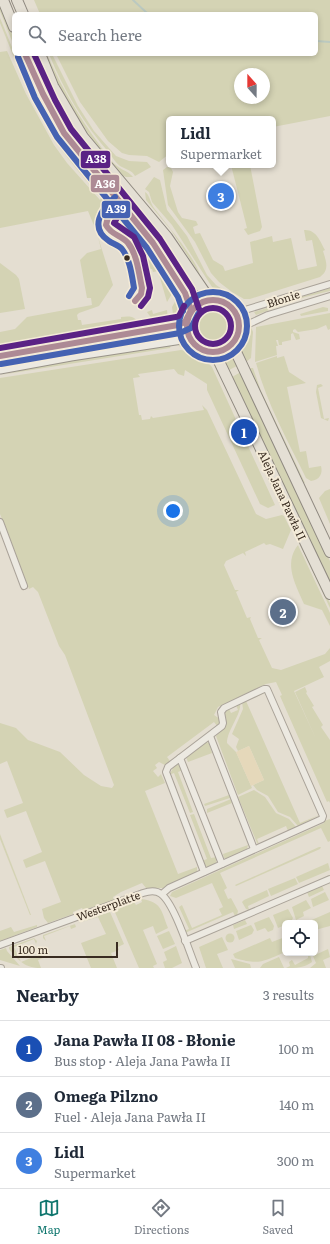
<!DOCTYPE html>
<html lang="en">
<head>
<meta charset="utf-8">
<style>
  body { margin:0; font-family:Literata,serif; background:#f2f2f3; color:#1f2937 }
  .controls { position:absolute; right:12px; bottom:12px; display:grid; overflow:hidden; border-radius:6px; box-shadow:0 2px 6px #0003 }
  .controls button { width:36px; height:36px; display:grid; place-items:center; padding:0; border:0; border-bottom:1px solid #e0e1e3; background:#fff; color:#1f2937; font:20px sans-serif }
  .compass { position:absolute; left:234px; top:68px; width:36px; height:36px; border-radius:50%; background:#fff; box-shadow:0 2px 6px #0003; rotate:339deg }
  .scale { position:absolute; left:12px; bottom:10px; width:106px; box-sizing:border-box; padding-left:4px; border:2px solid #392c21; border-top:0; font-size:11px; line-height:14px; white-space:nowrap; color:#392c21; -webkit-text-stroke:3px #f4ebd8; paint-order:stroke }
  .you { position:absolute; left:173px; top:511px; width:14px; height:14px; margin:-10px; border:3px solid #fff; border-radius:50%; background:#1a73e8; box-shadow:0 0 0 6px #1a73e833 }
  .badge { display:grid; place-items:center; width:26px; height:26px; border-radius:50%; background:#0f766e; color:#fff; font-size:13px; font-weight:700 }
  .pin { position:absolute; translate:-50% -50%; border:2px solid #fff; box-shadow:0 1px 4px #0006 }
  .popup { position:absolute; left:166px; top:116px; width:110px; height:52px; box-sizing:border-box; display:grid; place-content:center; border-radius:6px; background:#fff; filter:drop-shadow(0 1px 3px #0005); font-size:13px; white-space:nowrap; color:#747a83 }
  .popup b { font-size:15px; color:#1f2937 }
  .popup::after { content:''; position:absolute; left:50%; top:100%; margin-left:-8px; border:8px solid transparent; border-top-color:#fff }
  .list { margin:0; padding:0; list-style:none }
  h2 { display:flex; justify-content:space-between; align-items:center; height:52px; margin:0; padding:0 16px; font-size:17px }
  h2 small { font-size:13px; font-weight:400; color:#747a83 }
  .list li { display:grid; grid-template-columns:26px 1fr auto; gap:12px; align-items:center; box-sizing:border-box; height:56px; padding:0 16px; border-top:1px solid #e0e1e3 }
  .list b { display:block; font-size:15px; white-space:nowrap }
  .list p { margin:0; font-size:13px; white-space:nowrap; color:#747a83 }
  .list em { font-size:13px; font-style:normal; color:#747a83 }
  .icon { flex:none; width:22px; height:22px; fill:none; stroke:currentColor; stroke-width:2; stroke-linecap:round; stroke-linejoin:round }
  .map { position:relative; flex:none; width:330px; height:968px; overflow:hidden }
  .search { position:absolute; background:#fff; box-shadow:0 2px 6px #0003; left:12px; right:12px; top:12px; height:44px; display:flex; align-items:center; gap:10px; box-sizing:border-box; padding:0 14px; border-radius:6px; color:#747a83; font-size:15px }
  .sheet { height:220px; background:#fff }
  nav { display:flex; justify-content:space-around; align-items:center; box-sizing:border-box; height:56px; border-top:1px solid #e0e1e3; background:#fff; font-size:11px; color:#747a83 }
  nav a { display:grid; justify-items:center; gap:2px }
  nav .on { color:#0f766e }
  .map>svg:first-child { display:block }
  .green { fill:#d4d3b4; fill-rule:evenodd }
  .sand { fill:#e5d8ba }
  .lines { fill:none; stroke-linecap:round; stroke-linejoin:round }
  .stream { stroke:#bbc9c0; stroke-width:2 }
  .minor-casing { stroke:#aaa399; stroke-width:8 }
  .secondary-casing { stroke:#999389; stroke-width:11 }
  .primary-casing { stroke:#8f8980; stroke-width:12 }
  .minor { stroke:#ece9e1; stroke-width:6 }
  .secondary { stroke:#ece9e1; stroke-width:9 }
  .primary { stroke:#e4dfd4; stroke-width:10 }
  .bus-1-casing { stroke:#f4ebd8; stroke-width:9 }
  .bus-2-casing { stroke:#f4ebd8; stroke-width:9 }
  .bus-3-casing { stroke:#f4ebd8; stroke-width:9 }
  .bus-1 { stroke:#ad8a95; stroke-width:6 }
  .bus-2 { stroke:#4562b2; stroke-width:6 }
  .bus-3 { stroke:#5a2285; stroke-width:6 }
  .bus-dot { fill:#392c21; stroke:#f4ebd8; stroke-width:1.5 }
  .labels { text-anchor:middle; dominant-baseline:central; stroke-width:4; stroke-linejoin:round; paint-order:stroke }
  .street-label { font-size:11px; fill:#392c21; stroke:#f4ebd8 }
  .line-badge { stroke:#f4ebd8; stroke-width:1.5 }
  .badge-label { font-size:11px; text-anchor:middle; font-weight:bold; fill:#fff }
</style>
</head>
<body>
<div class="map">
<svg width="330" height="968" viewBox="0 0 330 968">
  <rect width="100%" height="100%" fill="#e4ded1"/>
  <g class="green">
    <path d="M34,0H330V116L273,127V119H169V154L159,162L147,156L129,155L122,153L108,141L80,102L56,54H316V14H40ZM240,74H264V98H240Z"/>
    <path d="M0,4L14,39V46L0,11Z"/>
    <path d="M0,18C15,54 29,91 50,126C66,154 88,179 109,204C101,212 102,221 95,228L88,211L0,228V52L7,51L26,94L54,145L67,163L100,200L101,198C83,176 64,156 50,132C29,97 15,60 0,23Z"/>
    <path d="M18,54H20L32,82L110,198V202L61,140L41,107Z"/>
    <path d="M29,54H35L44,74L192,281L185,284L158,241L101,174L68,131L48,96Z"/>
    <path d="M44,54H47C64,93 85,127 111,160C117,169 129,171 133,177H126L121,175C88,138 64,99 44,54Z"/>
    <path d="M49,54H52L78,106L94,131L116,156L129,161L147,162L151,167L135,176C132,170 125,169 120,166C116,163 113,158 110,154C84,124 64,91 49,54Z"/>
    <path d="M231,165H250L262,227L260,231L248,235L244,229L247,228Z"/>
    <path d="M167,167L171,168L173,172L170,186L178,212L182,218L196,221L198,225L193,227L195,234L200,233L213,260L223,266L225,271L253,263L250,242L272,236L273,242L291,238L298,270L317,266L312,240L306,241L304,230C316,229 320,241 325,250L323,251C326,261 330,270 320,277L250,299H244L232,292L219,282L211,273L195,242L168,205L163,170Z"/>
    <path d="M154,177L160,180L167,210L187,236L207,275L216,285L239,300L214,290L172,225L152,202L149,192L145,189Z"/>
    <path d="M145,192C150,195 150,203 154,208C165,222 196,259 200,275L171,230L146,200Z"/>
    <path d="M119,212L123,213L152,246L178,289H175L151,250Z"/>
    <path d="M117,213L137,236L132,239L112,227L111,220Z"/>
    <path d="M98,237L113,285L99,306L79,313L77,315L78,320H81L82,325L121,319V317C130,316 135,316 139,324L0,348V332L15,329L27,317L92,305L91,298H87L80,260L87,253L101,249Z"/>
    <path d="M139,238L160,268L173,292L167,302L158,271L153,272L152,269L147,270L149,281L139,246L137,247L135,241Z"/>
    <path d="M0,263L16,275L19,279L25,309L0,313Z"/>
    <path d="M204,282L213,293L245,306H239L213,295Z"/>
    <path d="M196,287L202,299L195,303L188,291Z"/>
    <path d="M330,288V291L305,297L256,315L254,312Z"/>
    <path d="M176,300L179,301L181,307L176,317L173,314L172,307Z"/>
    <circle cx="214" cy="326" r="19"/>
    <path d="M323,307L328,308V311L301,316L300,314Z"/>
    <path d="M152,310L153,314L167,310L168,319C159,321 152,321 147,312Z"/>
    <path d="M330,313V329L328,330L326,325L317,329L298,332L295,329L293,330V332L299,334L300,339L296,340L293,333L291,334V340L282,342V345H279L278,340H276L278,346H276L277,355L255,362L256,327Z"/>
    <path d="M143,326V327L0,352V351L13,348Z"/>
    <path d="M251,327L253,332L251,358L246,362C240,350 236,335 251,327Z"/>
    <path d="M168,331L169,337L37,354H38Z"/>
    <path d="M178,344C187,344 207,353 213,360C216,364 218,370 220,375C216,371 215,365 212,361C208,358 184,346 180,347Z"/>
    <path d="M171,345L170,348L0,375L69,360Z"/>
    <path d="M181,350C187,350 209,362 212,367L275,505L268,508L260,504L207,390V384L185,370L184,376L178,374L174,369L138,374L140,377L133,378L139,415H141L142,420L150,419L151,416L153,418L204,410L202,405L207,410L256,514L266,519L282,515L284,516L291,530L283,549L270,544L266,545L264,543L245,552L246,556L243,553L226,561L224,565L235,590H239L236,592L247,618L251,617L250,619L258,638H262L259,640L272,668L281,670L325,654L330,648V661L319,667L324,677L294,691L316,739L295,692L305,687L307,692L306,693L314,706L312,707L323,725L321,727L330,740V803L329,801L327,802L280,696L282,695L276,682L266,684L218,707L214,715L220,719V723L218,727L214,722L167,757L170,761L165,765L159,762L155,765L157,768L153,771L158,777L161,774L165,783L145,791L178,874L197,867V872L164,888H146L142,883L121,892L113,897L114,901L83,910L82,908L73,912V914L48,923L44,918L42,909L61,902L45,861L26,868L23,860L42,852L26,811L7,818L4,810L23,803L7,761L0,764V723L16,728L28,740L60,752L84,775L101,786L112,788L114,785L65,655L59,646L38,592L33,587L29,589L0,514V378Z"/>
    <path d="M230,351L237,366L229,370L222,355Z"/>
    <path d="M277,356V358L284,356L289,372L306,383L287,387L300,452L306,451L309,468L321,466C323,473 320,480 311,481L306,478C288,441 267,404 256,363Z"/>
    <path d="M251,368H253L261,391L305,483L302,482L248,369Z"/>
    <path d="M241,372L330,561V585L232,377Z"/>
    <path d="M321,384L323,386L318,388L324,419L329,418L328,421L321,418L316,392L317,385Z"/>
    <path d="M330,489V524L319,498L325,491Z"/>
    <path d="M300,542L330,603V608L299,543Z"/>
    <path d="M298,545L330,613V626L322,610L304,604C296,585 283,564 298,545Z"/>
    <path d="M264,692L265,693L246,701L300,823L319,815L298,826L290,817L278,812L268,796L257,790L253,785L264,780L249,746L238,751L236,747L239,739L232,734L243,709L242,702Z"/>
    <path d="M240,703C242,714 227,730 227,743L236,752L252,788L238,795L216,736L226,725L224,715L226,710L229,709L231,713L238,710L236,705Z"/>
    <path d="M206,742L209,743L212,753L188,762L186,757Z"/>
    <path d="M175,765H179L183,770L178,772L193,812L190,813L174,773L169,775Z"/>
    <path d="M254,790L265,797L276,813L289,819L296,827L288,831L286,826L257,839L259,844L257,843L238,797Z"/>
    <path d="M229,795L230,798L205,806L204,804Z"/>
    <path d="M231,799L232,803L207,813V809Z"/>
    <path d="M194,814L211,858L217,857L216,863L209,867L204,866L202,861L207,859L190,815Z"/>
    <path d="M330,819V841L328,842L321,828L220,873L227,888L224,890L228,899L231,898L238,911L237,916H235L233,912L185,933L184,931L189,929L179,907L182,905L192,928L222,915L219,909L223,907L212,883L176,898L170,896L172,892L324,823V821Z"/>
    <path d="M0,834L31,915H30L0,839Z"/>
    <path d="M248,845L247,849L227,858H224L223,854Z"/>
    <path d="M319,847H321L320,849L236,886L235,885Z"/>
    <path d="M328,863L330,870L299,883L296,877Z"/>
    <path d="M295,878L298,884L271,896L268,889Z"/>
    <path d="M322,886L324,890L309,897L307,892Z"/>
    <path d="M267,890L269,896L248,906L249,910L246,909L242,902L244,900Z"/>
    <path d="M325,892L329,900L313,907L311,899Z"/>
    <path d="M141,899C162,902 161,910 168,928L156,934L153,926L143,930L157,964L153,966L154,968H139L114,910L134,902L136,905L142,902Z"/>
    <path d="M306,900L311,908L303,912L304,916L296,920L292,907Z"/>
    <path d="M288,909L293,918L291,922L285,923V925L278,928L273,915Z"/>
    <path d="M110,912L124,944L118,947L119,950L111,953L117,968H91L81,943L106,934L98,917L75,924L76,927L71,929L70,926L44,936L46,941L43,938V935Z"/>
    <path d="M330,912V926L315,930V923H307V922Z"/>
    <path d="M269,917L274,926L273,930L268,932L265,928L257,931L254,923Z"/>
    <path d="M245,920L247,924L234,929L233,925Z"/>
    <path d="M37,925V927L0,941V931L11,927L14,932Z"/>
    <path d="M251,925L254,930L252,934L239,940L236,931Z"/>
    <path d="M169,931L175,944L163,949L157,936Z"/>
    <circle cx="230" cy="938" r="4.5"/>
    <path d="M222,937L228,950L217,954L223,968H206L199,947Z"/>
    <path d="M285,937V952C263,962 258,965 235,958L233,954L270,938L272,942Z"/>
    <path d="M34,938L37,941L36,944L34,939L14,947L21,962L41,954L43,958L38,960L41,968C25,968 19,961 9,949V947Z"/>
    <path d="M176,946L182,963L172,968H165L163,962L167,960L164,952Z"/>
    <path d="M6,948L7,951L20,966L0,960V950Z"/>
    <path d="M328,949L330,957L323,960L326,968H310L316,963L313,956Z"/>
    <path d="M308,955H310L312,962C304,968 296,968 286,968L290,966L289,962L292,960L295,965L308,958Z"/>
    <path d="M279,957L284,968H260L263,964Z"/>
    <path d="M231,959L250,964L251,968H235Z"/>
  </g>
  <path class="sand" d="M249,746L264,780L251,786L236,752Z"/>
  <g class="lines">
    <g class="stream">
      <path d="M133,0L148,14"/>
      <path d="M316,41L330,42"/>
    </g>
    <defs>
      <g id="minor">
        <path d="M235,313L330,284"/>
        <path d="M240,328L268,315L330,296"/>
        <path d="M0,522L24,586"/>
        <path d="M210,736L254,849"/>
        <path d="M204,872L166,772L168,767L180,758L222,864"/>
        <path d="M162,894L169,888L322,819L323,816L267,689H264L224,708L221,712L223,723L222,726L180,758"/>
        <path d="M185,941L330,879"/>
        <path d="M0,945L143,893C149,891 156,890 161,894C174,903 189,951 196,968"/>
        <path d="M0,968H1"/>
      </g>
      <g id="secondary">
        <path d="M0,356L178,325L185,322L187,319"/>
        <path d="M0,369L71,356L182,339L190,341"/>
      </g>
      <g id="primary">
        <path d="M3,0L14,27"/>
        <path d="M17,0L23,14"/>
        <path d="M25,54C36,81 48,108 64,133C100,185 149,227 179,283C184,291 191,301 191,310"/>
        <path d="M40,54L53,86L83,137L167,237L210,300"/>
        <circle cx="213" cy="326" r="26"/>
        <path d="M234,342L236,352L330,552"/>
        <path d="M215,353L330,594"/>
      </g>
    </defs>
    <use href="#minor" class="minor-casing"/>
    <use href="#secondary" class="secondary-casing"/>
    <use href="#primary" class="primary-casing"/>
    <use href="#minor" class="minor"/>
    <use href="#secondary" class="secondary"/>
    <use href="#primary" class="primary"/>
    <defs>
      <g id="bus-1">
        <path d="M25,54L43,94L64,133L153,243L185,293L191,310"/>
        <path d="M120,203L108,217L106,225C111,235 121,235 128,243C137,254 139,274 142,288L141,294L135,301"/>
        <circle cx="213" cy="326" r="26"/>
        <path d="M0,356L178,325L185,322L191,310"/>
      </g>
      <g id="bus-2">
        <path d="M18,57L35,98L57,137L147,248L178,297L183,311"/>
        <path d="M115,197C101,209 89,228 109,241C113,244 119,245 122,249C130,259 132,276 134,288L129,296"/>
        <circle cx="213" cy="326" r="34"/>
        <path d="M1,364L180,333L191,328L198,314"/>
      </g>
      <g id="bus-3">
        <path d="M34,54L55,100L71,129L160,239L192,289L199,309"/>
        <path d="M125,209L117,218L114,223L134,237L143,256L150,288L148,297L141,306"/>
        <circle cx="213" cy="326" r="18"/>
        <path d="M0,348L176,317L179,316L184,306"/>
      </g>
    </defs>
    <use href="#bus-1" class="bus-1-casing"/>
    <use href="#bus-2" class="bus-2-casing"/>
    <use href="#bus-3" class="bus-3-casing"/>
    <use href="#bus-1" class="bus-1"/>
    <use href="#bus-2" class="bus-2"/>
    <use href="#bus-3" class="bus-3"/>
  </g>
  <circle class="bus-dot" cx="127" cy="258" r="3.5"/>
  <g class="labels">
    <g class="street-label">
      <text transform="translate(283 298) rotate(-18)">Błonie</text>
      <text transform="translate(283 495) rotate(65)">Aleja Jana Pawła II</text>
      <text transform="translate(108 905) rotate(-20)">Westerplatte</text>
    </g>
  </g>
  <g class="line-badge">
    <rect x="80" y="150" width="31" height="19" rx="4" fill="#5a2285"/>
    <rect x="90" y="174" width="30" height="19" rx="4" fill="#ad8a95"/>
    <rect x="101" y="200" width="30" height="19" rx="4" fill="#4562b2"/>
  </g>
  <g class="badge-label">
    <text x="96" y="163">A38</text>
    <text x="105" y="188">A36</text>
    <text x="116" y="213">A39</text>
  </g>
</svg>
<div class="controls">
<button><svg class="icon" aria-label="locate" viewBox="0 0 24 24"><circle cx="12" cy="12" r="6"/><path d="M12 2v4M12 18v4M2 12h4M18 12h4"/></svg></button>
</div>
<svg class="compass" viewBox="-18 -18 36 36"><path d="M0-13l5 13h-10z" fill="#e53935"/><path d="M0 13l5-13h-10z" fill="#747a83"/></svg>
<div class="scale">100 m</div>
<div class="you"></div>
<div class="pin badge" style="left:244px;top:432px;background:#1a4fb4">1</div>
<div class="pin badge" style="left:283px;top:612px;background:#5c6f8a">2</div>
<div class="pin badge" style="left:221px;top:196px;background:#3f7fe0">3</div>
<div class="popup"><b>Lidl</b>Supermarket</div>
<div class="search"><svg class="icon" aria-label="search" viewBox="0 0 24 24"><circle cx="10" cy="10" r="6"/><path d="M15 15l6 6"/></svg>Search here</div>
</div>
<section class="sheet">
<h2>Nearby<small>3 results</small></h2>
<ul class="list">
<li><span class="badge" style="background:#1a4fb4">1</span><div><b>Jana Pawła II 08 - Błonie</b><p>Bus stop · Aleja Jana Pawła II</p></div><em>100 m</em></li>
<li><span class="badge" style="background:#5c6f8a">2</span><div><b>Omega Pilzno</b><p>Fuel · Aleja Jana Pawła II</p></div><em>140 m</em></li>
<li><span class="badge" style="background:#3f7fe0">3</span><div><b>Lidl</b><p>Supermarket</p></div><em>300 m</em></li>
</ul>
</section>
<nav>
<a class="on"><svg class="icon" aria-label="map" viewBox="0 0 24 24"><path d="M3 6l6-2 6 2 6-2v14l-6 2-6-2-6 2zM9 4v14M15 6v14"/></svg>Map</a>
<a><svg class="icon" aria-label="directions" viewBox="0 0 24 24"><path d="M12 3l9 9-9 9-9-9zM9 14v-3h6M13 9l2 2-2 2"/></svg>Directions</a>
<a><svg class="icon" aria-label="saved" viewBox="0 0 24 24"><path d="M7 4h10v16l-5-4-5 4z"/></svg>Saved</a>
</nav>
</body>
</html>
